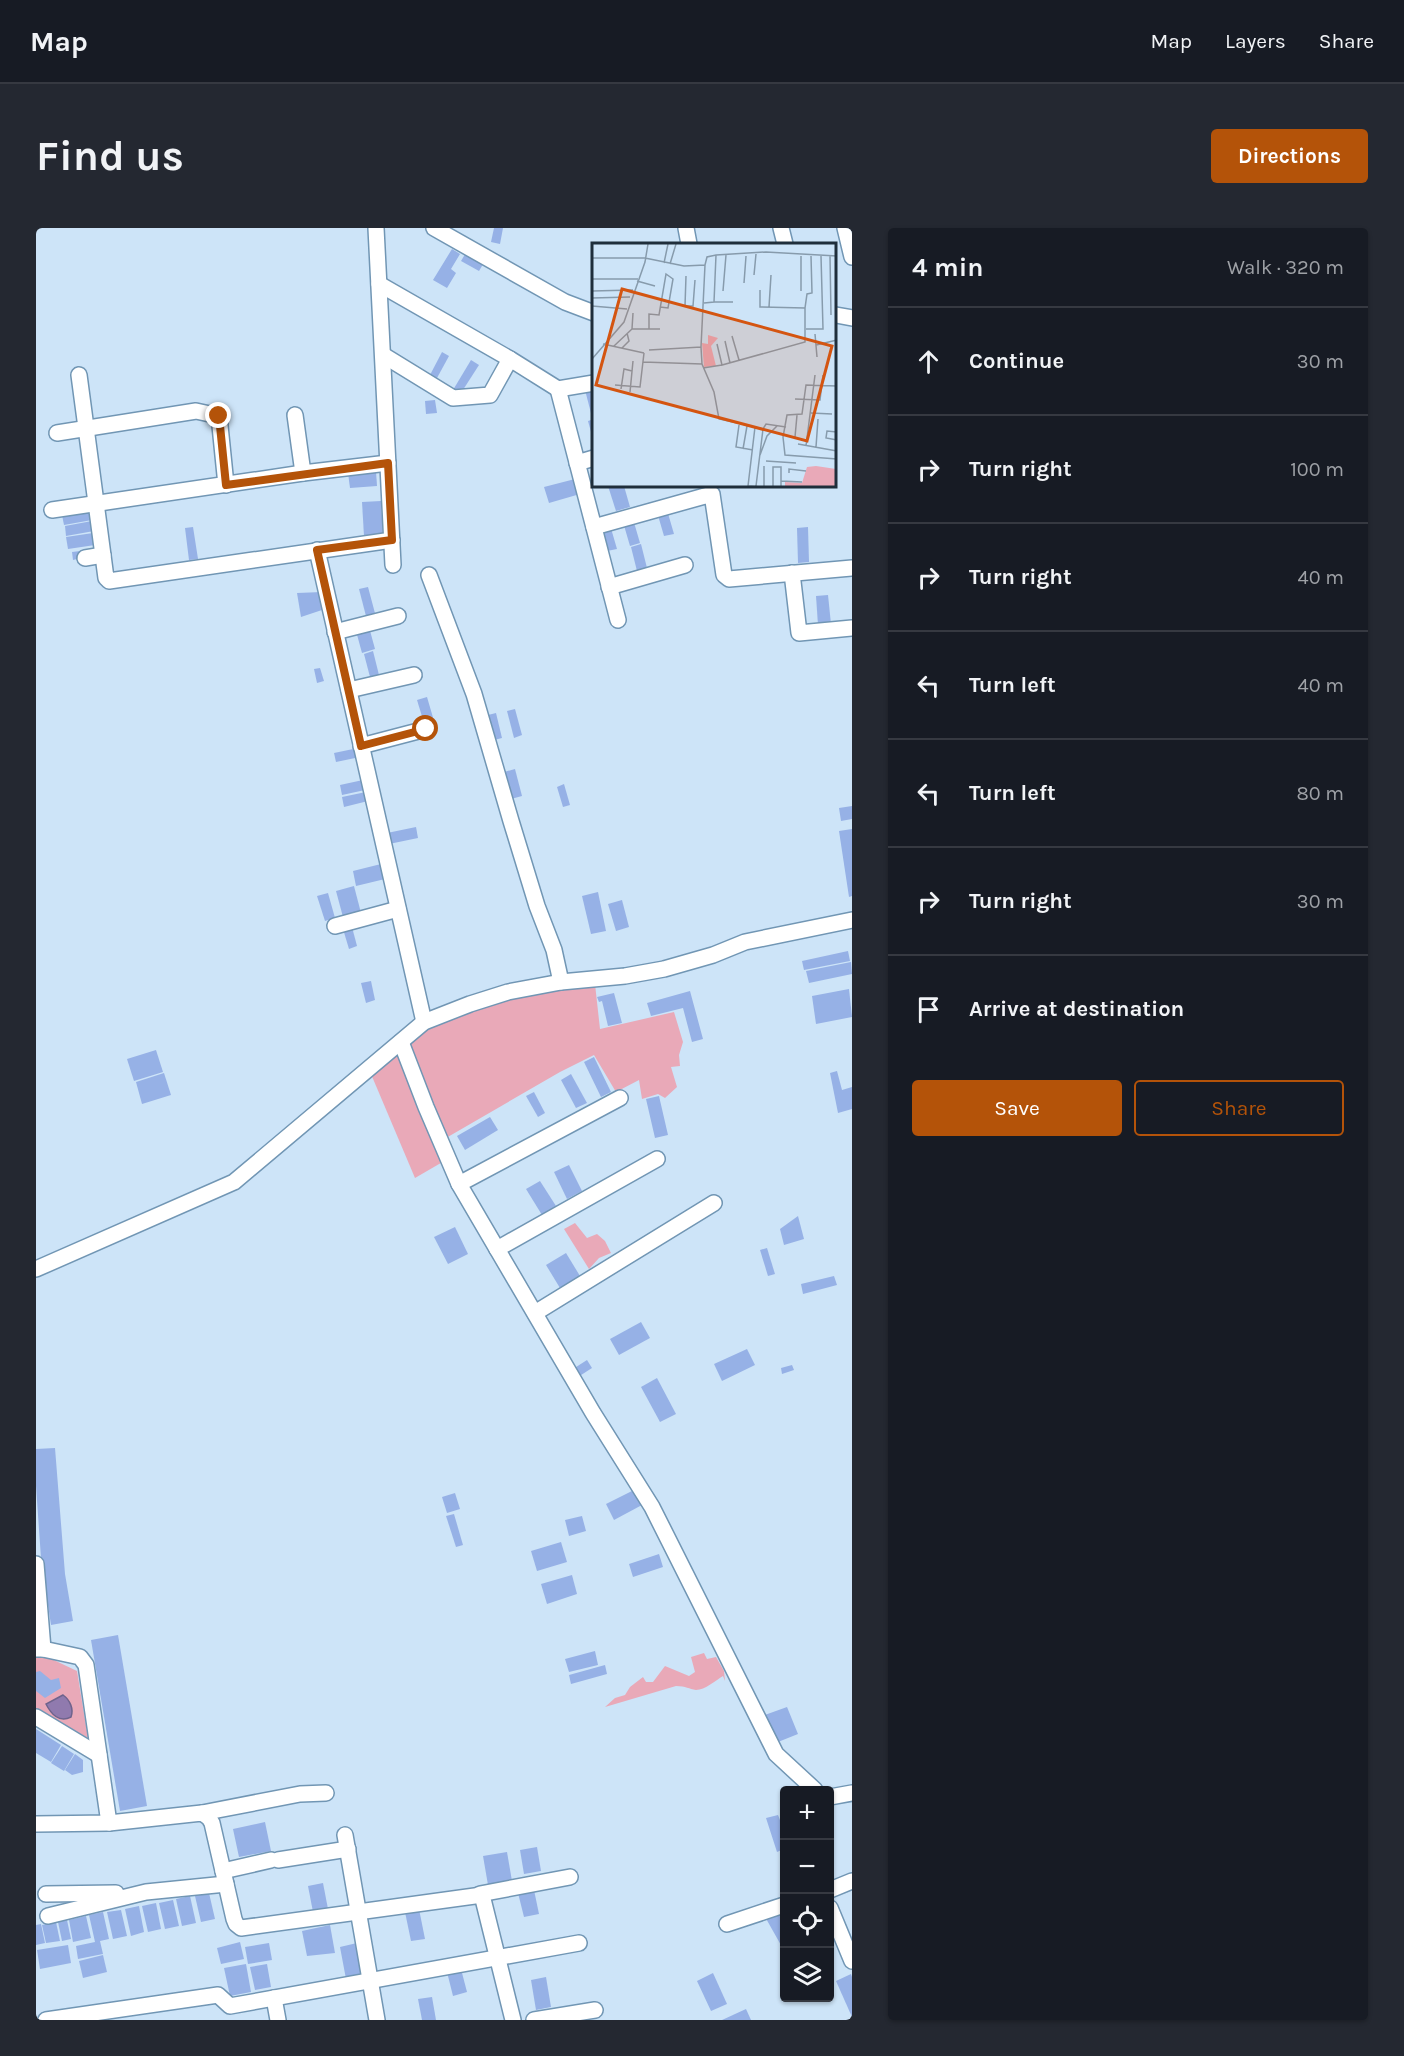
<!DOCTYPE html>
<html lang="en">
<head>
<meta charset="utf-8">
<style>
  body { margin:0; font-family:Karla,sans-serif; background:#242831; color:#f1f3f6 }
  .controls { position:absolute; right:18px; bottom:18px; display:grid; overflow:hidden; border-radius:6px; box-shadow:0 2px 4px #0004 }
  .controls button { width:54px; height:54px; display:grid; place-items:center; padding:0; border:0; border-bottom:2px solid #363941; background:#171b24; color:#f1f3f6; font:30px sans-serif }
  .stop { position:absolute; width:18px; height:18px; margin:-14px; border:4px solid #b45309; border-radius:50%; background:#fff }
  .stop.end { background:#b45309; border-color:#fff; box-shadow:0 2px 6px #0008 }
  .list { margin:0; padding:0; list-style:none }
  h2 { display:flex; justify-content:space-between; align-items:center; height:78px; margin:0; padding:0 24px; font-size:26px }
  h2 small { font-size:20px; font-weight:400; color:#9ea1a6 }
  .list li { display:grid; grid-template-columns:39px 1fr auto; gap:18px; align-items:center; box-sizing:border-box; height:108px; padding:0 24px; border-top:2px solid #363941 }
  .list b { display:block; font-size:22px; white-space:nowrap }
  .list em { font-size:20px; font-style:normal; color:#9ea1a6 }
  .actions { display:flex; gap:12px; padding:18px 24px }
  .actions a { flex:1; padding:14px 0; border:2px solid #b45309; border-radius:6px; text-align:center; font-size:21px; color:#b45309 }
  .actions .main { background:#b45309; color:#fff }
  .icon { flex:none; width:33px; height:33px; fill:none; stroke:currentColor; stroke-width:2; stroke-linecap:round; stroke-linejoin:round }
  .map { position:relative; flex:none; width:816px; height:1792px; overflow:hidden; border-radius:6px }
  header { display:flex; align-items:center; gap:36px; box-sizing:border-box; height:84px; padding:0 30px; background:#171b24; border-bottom:2px solid #363941 }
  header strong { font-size:28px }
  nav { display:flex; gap:33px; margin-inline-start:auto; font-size:21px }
  .intro { display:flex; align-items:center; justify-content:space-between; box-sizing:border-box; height:144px; padding:0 36px }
  h1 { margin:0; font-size:42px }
  .button { padding:15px 27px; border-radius:6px; background:#b45309; color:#fff; font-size:21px; font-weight:700 }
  main { display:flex; gap:36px; padding:0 36px }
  aside { flex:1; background:#171b24; border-radius:6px; box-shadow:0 2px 4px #0004 }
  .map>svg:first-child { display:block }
  .green { fill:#e9a9b8 }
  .water { fill:#907aae; stroke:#6e638c; stroke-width:1.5 }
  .building { fill:#96b1e6 }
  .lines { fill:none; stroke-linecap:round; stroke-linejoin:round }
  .street-casing { stroke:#7196b4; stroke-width:18 }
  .street { stroke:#fff; stroke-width:15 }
  .route { stroke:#b45309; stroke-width:8 }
  .inset-road { fill:none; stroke:#879bac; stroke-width:1.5 }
  .view { fill:#d45511; fill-opacity:0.15; stroke:#d45511; stroke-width:3 }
  .inset-edge { fill:none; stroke:#1f2e3b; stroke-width:3 }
</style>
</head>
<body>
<header>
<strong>Map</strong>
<nav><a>Map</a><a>Layers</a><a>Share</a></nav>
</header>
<div class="intro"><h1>Find us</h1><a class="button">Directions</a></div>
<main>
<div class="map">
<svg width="816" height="1792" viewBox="0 0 816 1792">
  <rect width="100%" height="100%" fill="#cde4f8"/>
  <g class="green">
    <path d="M559,756L564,801L638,784L647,814L643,827L644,838L635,839L641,859L629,870L622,866L606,871L603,852L580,864L558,827L524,844L410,910L372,818L393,800L439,779L476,769Z"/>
    <path d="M363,823L410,932L379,950L335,846Z"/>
    <path d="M539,995L551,1010L561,1006L569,1013L575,1025L563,1030L553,1041L528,1001Z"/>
    <path d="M3,1425L41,1443L52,1510L0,1481V1426Z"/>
    <path d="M668,1425L671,1431L680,1429L688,1443L689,1453L687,1448C680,1452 669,1462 660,1462C653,1461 650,1458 640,1458L569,1479L579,1470L589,1467L594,1459L607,1449L610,1454H617L629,1438L653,1448L659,1444L655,1429Z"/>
  </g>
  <path class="water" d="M27,1467C34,1472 38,1481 35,1489C23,1495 15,1486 10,1476Z"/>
  <g class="building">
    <path d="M458,0H467L464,16L455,14Z"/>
    <path d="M416,21L424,26L415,41L420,45L411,60L397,52Z"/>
    <path d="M431,23L449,33L443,43L425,33Z"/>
    <path d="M406,124L413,128L401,150L394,147Z"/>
    <path d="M435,132L443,137L425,165L417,162Z"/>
    <path d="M558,160V188L556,189L549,162Z"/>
    <path d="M399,172L401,185L390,186L389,173Z"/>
    <path d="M558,191V210L557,211L552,193Z"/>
    <path d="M340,243L341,258L314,260L312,245Z"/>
    <path d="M539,251L544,266L513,275L508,259Z"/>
    <path d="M572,258H588L594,279L580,283Z"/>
    <path d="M345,273L347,308H328L326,274Z"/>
    <path d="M631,282L638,306L628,308L621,284Z"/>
    <path d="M55,283L56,292L28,297L26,287Z"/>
    <path d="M597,291L604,315L594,318L587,294Z"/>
    <path d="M56,293L58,303L30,308L29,298Z"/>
    <path d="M574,297L581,321L571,323L565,299Z"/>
    <path d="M157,299L162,331L153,332L149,300Z"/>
    <path d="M772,299L773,334L762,335L761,300Z"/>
    <path d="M57,305L59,317L32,321L30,309Z"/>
    <path d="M605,316L611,340L601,343L595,319Z"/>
    <path d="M44,323L45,330L37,332L36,324Z"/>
    <path d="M332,359L340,389L331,392L323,361Z"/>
    <path d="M286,364L289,381L265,389L261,365Z"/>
    <path d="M792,367L795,396L782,397L780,368Z"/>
    <path d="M333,399L339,421L326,425L320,403Z"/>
    <path d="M337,423L343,447L334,449L328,426Z"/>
    <path d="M284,440L288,453L281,455L278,441Z"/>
    <path d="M391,469L398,493L388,495L381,472Z"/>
    <path d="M479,481L486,507L478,510L471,483Z"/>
    <path d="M460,485L466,510L454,513L448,488Z"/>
    <path d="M322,520L324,529L300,534L298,525Z"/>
    <path d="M479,541L486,568L475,571L468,544Z"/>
    <path d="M327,552L329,562L306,567L304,557Z"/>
    <path d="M528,556L534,577L527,579L521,559Z"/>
    <path d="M330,564L332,573L308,579L306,569Z"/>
    <path d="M816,578V591L805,593L803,580Z"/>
    <path d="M380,599L382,610L353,616L351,605Z"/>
    <path d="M816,601V668L813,669L803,603Z"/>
    <path d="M345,636L349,651L320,658L317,643Z"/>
    <path d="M318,658L325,685L307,689L300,663Z"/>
    <path d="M562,664L570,703L555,706L546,668Z"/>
    <path d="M292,665L299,690L289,693L281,668Z"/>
    <path d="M586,672L593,699L580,703L572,676Z"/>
    <path d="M316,699L321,718L313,721L307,701Z"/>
    <path d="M812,723L814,733L768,742L766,733Z"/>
    <path d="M815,734L816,746L773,755L770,743Z"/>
    <path d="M335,753L339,772L330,775L325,755Z"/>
    <path d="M813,761L816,789L780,796L776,768Z"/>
    <path d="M654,763L667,811L656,814L647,780L615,788L611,775Z"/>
    <path d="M578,765L586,795L572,798L566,773L563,774L561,769Z"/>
    <path d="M120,822L127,844L98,853L91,831Z"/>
    <path d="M558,829L575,864L565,869L548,834Z"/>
    <path d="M801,843L806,862L816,859V881L802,885L794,845Z"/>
    <path d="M128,845L135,867L106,876L100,854Z"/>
    <path d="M535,846L551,875L540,880L525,852Z"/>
    <path d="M498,864L509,885L502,889L490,868Z"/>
    <path d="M623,868L632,907L619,910L610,871Z"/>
    <path d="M454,889L462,902L429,922L421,908Z"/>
    <path d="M533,937L546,963L531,971L518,944Z"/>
    <path d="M504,953L520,978L506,987L490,961Z"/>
    <path d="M762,988L768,1011L748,1017L744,1001Z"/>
    <path d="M419,999L432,1026L412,1036L398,1009Z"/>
    <path d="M731,1020L739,1046L732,1048L724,1022Z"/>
    <path d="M530,1025L544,1048L524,1060L510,1037Z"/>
    <path d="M798,1048L801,1057L767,1066L765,1056Z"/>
    <path d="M605,1094L614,1110L583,1127L574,1111Z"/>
    <path d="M711,1121L719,1137L686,1153L678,1136Z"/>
    <path d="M551,1132L556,1140L542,1149L537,1141Z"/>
    <path d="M756,1137L758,1142L746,1146L745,1140Z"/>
    <path d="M621,1150L640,1186L624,1194L605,1159Z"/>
    <path d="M19,1220L29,1346L37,1393L15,1397L5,1330L0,1258V1221Z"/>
    <path d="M598,1262L606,1277L578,1292L570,1276Z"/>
    <path d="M419,1265L424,1281L411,1285L406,1269Z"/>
    <path d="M418,1286L427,1317L420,1319L410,1288Z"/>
    <path d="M546,1288L550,1303L533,1308L529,1292Z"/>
    <path d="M525,1314L531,1334L501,1343L495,1323Z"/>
    <path d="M623,1326L627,1339L597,1349L593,1336Z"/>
    <path d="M536,1347L541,1366L511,1376L505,1356Z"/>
    <path d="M82,1407L111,1578L84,1583L55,1412Z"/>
    <path d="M559,1423L562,1437L533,1444L529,1431Z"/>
    <path d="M569,1437L571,1446L535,1456L533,1447Z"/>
    <path d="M4,1443L15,1452L23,1450L25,1460L9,1470L0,1463V1444Z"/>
    <path d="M751,1479L762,1506L737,1516L726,1488Z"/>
    <path d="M0,1501L25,1517L15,1534L0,1525Z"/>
    <path d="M26,1518L38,1526L28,1543L15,1535Z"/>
    <path d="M39,1526L47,1532V1544L36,1547L29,1542Z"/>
    <path d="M742,1587L744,1592L748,1591V1621L741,1624L730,1590Z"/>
    <path d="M229,1594L235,1623L203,1629L197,1601Z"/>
    <path d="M501,1619L505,1643L488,1646L484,1622Z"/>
    <path d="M471,1624L476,1653L452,1657L447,1628Z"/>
    <path d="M287,1655L292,1681L277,1684L272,1658Z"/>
    <path d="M498,1662L503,1686L488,1689L482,1665Z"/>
    <path d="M173,1665L179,1691L165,1694L159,1668Z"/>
    <path d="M154,1668L160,1695L146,1698L140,1671Z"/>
    <path d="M137,1672L143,1698L129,1701L123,1675Z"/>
    <path d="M120,1675L125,1701L112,1704L106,1678Z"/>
    <path d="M103,1678L108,1704L95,1708L89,1681Z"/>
    <path d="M383,1681L389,1711L375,1713L369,1684Z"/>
    <path d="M739,1681L743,1688L748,1685V1718L746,1719L728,1687Z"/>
    <path d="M85,1682L91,1708L77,1711L71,1684Z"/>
    <path d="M67,1684L73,1711L64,1713L67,1726L42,1731L40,1718L59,1714L53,1687Z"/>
    <path d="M50,1688L55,1710L37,1714L33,1692Z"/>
    <path d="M31,1692L35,1711L26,1713L22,1694Z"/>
    <path d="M20,1694L24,1713L10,1715L6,1697Z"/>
    <path d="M5,1696L9,1715L0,1717V1697Z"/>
    <path d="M294,1697L299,1725L271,1728L266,1703Z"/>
    <path d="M204,1714L208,1731L185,1736L181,1720Z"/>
    <path d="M233,1715L236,1732L212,1736L209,1719Z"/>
    <path d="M321,1715L328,1748L310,1751L304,1719Z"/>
    <path d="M32,1717L35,1735L4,1741L1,1722Z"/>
    <path d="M67,1727L71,1744L47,1750L43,1733Z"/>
    <path d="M210,1736L215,1764L194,1768L188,1740Z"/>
    <path d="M231,1736L235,1759L219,1762L214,1739Z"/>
    <path d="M425,1741L431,1764L417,1768L411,1744Z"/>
    <path d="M677,1745L691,1776L675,1783L661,1753Z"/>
    <path d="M815,1746L816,1749V1789L800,1753Z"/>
    <path d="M510,1749L515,1779L500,1782L495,1752Z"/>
    <path d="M396,1769L400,1792H386L382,1771Z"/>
    <path d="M710,1781L715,1792H686Z"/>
  </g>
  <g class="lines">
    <defs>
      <g id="street">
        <path d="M340,0L357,337"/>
        <path d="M398,0L529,74L558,85"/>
        <path d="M650,0L653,16"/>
        <path d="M745,0L749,16"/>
        <path d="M809,0L816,29"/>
        <path d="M343,56L474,131L522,161L558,155"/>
        <path d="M800,87L816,90"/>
        <path d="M347,127L417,170L454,167L474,131"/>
        <path d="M43,147L70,350L73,353L356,312"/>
        <path d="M522,161L582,392"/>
        <path d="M259,187L267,245L352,235"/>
        <path d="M21,205L160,183L183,188L190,257"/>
        <path d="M541,235L558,230"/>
        <path d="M16,282L267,245"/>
        <path d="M558,299L676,266L688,347L693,351L816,340"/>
        <path d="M281,322L388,794"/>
        <path d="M49,330L67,327"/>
        <path d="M756,345L763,405L816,400"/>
        <path d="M573,359L649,337"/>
        <path d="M299,404L362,388"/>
        <path d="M313,462L378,447"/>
        <path d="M325,518L390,501"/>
        <path d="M299,698L362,681"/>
        <path d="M525,754L589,748L628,741L677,727L709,714L816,692"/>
        <path d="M365,814L390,879L423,956"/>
        <path d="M584,870L423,956L557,1185L616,1279L740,1526L779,1562"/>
        <path d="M461,1021L621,931"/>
        <path d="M0,1041L198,954L388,794L434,776L472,764L525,754L518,722L501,678L475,593L438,466L393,347"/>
        <path d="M499,1085L678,975"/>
        <path d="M0,1336L7,1421"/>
        <path d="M0,1421H7L44,1429L50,1437L73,1595"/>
        <path d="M0,1489L63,1527"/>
        <path d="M794,1569L816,1565"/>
        <path d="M166,1585L264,1566L290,1565"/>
        <path d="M0,1596L73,1595L166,1585L173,1590L176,1595L198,1691L200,1696L205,1700L446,1667L477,1792"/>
        <path d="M309,1607L341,1792"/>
        <path d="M242,1632L312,1621"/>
        <path d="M187,1643L235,1632"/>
        <path d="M794,1662L816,1653"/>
        <path d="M10,1666L80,1665"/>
        <path d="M444,1666L534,1649"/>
        <path d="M794,1680L816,1733"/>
        <path d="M12,1688L110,1664L190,1656"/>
        <path d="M691,1696L748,1677"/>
        <path d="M238,1770L242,1792"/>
        <path d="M10,1792L182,1767L194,1778L543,1715"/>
        <path d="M498,1792L559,1782"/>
      </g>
    </defs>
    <use href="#street" class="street-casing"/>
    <use href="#street" class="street"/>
  </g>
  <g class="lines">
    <path class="route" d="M183,188L190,257L352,235L356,312L281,322L325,518L390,501"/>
  </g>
  <g transform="translate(556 15)">
    <rect width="244" height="244" fill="#cde4f8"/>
    <path d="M116,92L126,95L119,103L124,123L112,124L110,100L116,101ZM224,223L244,226V244H193V239L210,240L215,224Z" fill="#e9a9b8"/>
    <path class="inset-road" d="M238,13L239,72M0,15H53M53,15L92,23L113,22L115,14L124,12L174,9L245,13M72,20L76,1M78,21L84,1M162,32L164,11M94,33L93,63H101L103,37M0,36H46M45,38L63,43M152,40L154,13M168,47V64L213,65M0,48L41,47M131,48L134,12M209,48V13M0,55L38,54M122,59H141M112,60L122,59L124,12M0,63L35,66M177,64L179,32M40,86H68M57,86V71L67,72L74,31L81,36L76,65L68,64M214,86H231L229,13M223,91L225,114M140,93L147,117M133,98L138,120M11,101L52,110M125,101L130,122L213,99V65L215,51L220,50L219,13M224,102L245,97M22,103L40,86L41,70M109,104L113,22M30,105L37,98L35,90M57,107L109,104L110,121L122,149L127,176L171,186L174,181L194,184M0,116L32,79L53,19L56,1M51,119L110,121M111,125L130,122M23,142L48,144L52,110M245,143L214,142L210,171L195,172L191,194L193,212L245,216M29,146L32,126L40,128M38,149L41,118M203,156L228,157L231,132M219,170L240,171M147,182L144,204L161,207M163,184L156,243L170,244M245,189L235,188L234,195L245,197M203,194L205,172M206,201L245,208M214,203L223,132M224,204L226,176M151,206L155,183M168,212L175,193L185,183M174,218L204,220M172,223V244M197,230V226L214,228M189,238L210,239M164,243L171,186M181,244V224H189V244"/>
    <path class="view" d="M30,46L240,103L215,198L4,142Z"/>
    <rect width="244" height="244" class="inset-edge"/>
  </g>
</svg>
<div class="controls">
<button>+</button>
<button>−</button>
<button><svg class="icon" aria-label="locate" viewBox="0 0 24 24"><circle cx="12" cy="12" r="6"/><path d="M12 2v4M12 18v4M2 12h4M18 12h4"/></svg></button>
<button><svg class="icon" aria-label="layers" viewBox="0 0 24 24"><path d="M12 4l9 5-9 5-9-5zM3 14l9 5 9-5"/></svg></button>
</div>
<div class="stop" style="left:390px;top:501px"></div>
<div class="stop end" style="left:183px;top:188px"></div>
</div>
<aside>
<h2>4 min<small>Walk · 320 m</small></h2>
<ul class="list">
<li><svg class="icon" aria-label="ahead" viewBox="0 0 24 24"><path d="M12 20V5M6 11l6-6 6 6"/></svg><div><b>Continue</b></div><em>30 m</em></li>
<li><svg class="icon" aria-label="right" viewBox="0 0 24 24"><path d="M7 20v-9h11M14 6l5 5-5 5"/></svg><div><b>Turn right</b></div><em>100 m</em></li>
<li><svg class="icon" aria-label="right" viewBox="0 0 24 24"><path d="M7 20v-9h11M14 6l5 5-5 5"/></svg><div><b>Turn right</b></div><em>40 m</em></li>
<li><svg class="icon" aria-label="left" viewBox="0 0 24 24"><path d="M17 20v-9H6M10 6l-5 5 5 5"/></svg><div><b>Turn left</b></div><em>40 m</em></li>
<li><svg class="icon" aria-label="left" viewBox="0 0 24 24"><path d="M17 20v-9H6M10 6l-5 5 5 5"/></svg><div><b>Turn left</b></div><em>80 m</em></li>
<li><svg class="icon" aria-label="right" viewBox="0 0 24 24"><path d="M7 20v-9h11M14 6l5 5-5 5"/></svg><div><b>Turn right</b></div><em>30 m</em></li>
<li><svg class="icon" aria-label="arrive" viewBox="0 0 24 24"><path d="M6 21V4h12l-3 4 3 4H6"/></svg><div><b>Arrive at destination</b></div></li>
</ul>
<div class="actions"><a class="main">Save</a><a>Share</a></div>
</aside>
</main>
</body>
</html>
